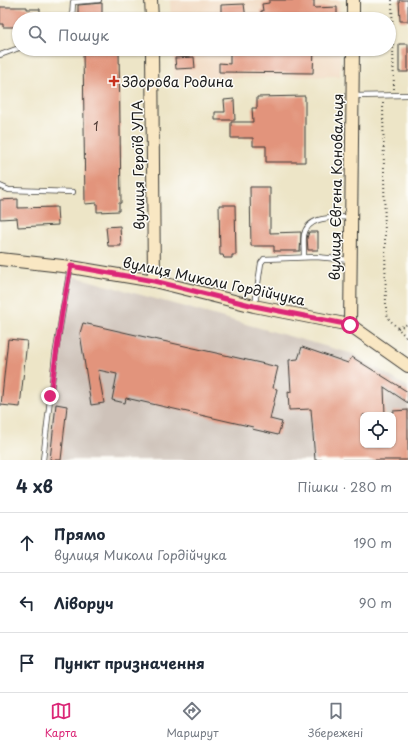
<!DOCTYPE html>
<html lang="uk">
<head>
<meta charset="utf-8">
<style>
  body { margin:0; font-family:"Playpen Sans",sans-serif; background:#f2f2f3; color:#1f2937 }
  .controls { position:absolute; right:12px; bottom:12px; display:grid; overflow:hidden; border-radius:8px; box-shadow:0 1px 3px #0004 }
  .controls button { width:36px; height:36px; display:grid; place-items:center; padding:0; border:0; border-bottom:1px solid #e0e1e3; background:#fff; color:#1f2937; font:20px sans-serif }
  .stop { position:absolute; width:12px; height:12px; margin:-9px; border:3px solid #db2777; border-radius:50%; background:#fff }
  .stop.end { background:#db2777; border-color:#fff; box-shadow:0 1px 4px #0008 }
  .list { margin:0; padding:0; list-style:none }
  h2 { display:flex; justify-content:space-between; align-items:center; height:52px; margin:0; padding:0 16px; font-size:17px }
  h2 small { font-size:13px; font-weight:400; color:#747a83 }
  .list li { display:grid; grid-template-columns:26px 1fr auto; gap:12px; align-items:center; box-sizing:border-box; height:60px; padding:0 16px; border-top:1px solid #e0e1e3 }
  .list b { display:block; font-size:15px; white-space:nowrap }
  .list p { margin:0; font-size:13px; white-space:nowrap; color:#747a83 }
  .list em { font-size:13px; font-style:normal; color:#747a83 }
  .icon { flex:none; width:22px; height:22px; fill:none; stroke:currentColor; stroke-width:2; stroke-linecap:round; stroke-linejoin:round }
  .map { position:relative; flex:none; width:408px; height:460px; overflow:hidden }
  .search { position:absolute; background:#fff; box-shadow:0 1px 3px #0004; left:12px; right:12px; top:12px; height:44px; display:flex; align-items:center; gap:10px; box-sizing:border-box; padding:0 14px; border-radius:22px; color:#747a83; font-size:15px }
  .sheet { height:232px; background:#fff }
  nav { display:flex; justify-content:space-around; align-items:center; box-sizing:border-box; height:56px; border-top:1px solid #e0e1e3; background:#fff; font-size:11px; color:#747a83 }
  nav a { display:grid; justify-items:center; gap:2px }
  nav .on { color:#db2777 }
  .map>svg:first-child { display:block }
  .built { fill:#f0d6bc }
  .industrial { fill:#cec2b9; fill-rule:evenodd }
  .building { fill:#e2947b }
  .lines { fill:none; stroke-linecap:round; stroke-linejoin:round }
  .lane-casing { stroke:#3b3a36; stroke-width:6 }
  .secondary-casing { stroke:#3b3a36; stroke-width:14 }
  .path { stroke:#3b3a36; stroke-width:2; stroke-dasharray:1 3; stroke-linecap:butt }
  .lane { stroke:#fff; stroke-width:4.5 }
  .secondary { stroke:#f9e7c3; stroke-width:12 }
  .route { stroke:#db2777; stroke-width:5 }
  .poi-dot { fill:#c8321e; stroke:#fdfcf7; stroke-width:1.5 }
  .labels { text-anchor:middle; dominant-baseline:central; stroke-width:3; stroke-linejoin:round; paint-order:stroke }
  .number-label { font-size:12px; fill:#4e3a34 }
  .poi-label { font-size:14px; fill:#1c1c1c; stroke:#fdfcf7; text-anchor:start }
  .street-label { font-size:14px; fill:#1c1c1c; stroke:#fdfcf7 }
</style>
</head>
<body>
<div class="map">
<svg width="408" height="460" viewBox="0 0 408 460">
  <rect width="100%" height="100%" fill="#fdfcf7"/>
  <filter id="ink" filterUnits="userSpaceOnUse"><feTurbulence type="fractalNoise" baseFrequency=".025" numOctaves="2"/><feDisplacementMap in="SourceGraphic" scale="8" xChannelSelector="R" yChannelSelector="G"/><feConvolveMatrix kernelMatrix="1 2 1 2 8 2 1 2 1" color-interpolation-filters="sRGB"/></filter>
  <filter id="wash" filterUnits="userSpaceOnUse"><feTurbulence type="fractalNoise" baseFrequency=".012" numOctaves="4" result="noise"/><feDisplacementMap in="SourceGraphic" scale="16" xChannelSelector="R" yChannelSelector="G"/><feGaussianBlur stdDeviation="0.9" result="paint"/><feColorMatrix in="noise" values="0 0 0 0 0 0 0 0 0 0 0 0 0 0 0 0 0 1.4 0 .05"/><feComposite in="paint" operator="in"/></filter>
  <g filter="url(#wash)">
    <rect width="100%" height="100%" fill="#ede5c7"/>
    <g class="built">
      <path d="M170,0H340V19H171Z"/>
      <path d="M173,49H340V76L174,79Z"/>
    </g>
    <path class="industrial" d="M73,276L353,354L408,387V460H47L59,356ZM363,415H393V445H363Z"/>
    <g id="blocks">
      <g class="building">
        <path d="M269,0H314V8L337,7V19H261V11H263L262,4L269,3Z"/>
        <path d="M399,0H408V21H400Z"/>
        <path d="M102,3V19H78V5Z"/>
        <path d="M244,4L246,19H221V5Z"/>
        <path d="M0,7H27V9H40V19H19V27H3V24H0Z"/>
        <rect x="399" y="44" width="9" height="28"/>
        <path d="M83,49H119L121,203H119V211L97,212V203L85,204Z"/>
        <path d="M230,49H314L313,73L219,72V63L230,64Z"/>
        <path d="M194,57L195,68L176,69L175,58Z"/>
        <path d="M305,96V162H266V146H253V138H231V122H253L252,108H257V97Z"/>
        <path d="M234,99L235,120H215V112H225L224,100Z"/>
        <path d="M250,187H270V233L301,232L300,251H274V246H251Z"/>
        <path d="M18,199V208L57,207L58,225L18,227L17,218L0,219V200Z"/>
        <path d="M219,205H235L236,255H232V258H224L223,255H220Z"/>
        <path d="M120,226L121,246H108L106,227Z"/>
        <path d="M309,232H318V250H308L307,238Z"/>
        <path d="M83,323L278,367L273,388L277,389L270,419L282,422L278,435L252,429L253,427L126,398L125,403L112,400L117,374L98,370L104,403L91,405L80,333Z"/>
        <path d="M8,339L27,341L20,407L1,405Z"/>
        <path d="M302,347L348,363L352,357L408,392V403L384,387L385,415H363V445H393V411L408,410V460H315L311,409L289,410L288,391L291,392L289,360L298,359Z"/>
        <path d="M56,404L67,406L61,460H50Z"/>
      </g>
    </g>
  </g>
  <g filter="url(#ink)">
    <use href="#blocks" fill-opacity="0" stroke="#3b3a36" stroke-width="1"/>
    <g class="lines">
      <defs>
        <g id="lane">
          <path d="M72,19L73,2L99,0"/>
          <path d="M0,55L19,48"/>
          <path d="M354,96L408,95"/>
          <path d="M0,186L9,190L73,192"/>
          <path d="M304,257C304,250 303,242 304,235C308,215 335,218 350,217"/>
          <path d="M255,304L261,263L264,259L316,257L350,260"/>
          <path d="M43,460L55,356L70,268"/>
        </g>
        <g id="secondary">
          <path d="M151,0L152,19"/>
          <path d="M353,19V0"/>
          <path d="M152,49L154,281"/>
          <path d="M0,259L71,267L154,281L254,306L350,325L408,366"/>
          <path d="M350,325L353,49"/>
        </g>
      </defs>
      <use href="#lane" class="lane-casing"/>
      <use href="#secondary" class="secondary-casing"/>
      <g class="path">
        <path d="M392,0L394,89"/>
        <path d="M383,103L386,309L388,318L408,339"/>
        <path d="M398,328L408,324"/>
      </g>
      <use href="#lane" class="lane"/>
      <use href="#secondary" class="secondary"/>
    </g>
  </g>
  <g class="lines" filter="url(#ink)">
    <path class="route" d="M50,396L62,313L71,266L154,281L254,306L350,325"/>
  </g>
  <path class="poi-dot" d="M112 75h4v4h4v4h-4v4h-4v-4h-4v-4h4z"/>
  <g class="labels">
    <g class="number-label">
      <text x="96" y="126">1</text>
    </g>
    <g class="poi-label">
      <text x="122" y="81">Здорова Родина</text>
    </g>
    <g class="street-label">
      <text transform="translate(138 165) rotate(-91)">вулиця Героїв УПА</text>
      <text transform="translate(336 187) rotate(-89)">вулиця Євгена Коновальця</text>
      <text transform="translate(214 281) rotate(12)">вулиця Миколи Гордійчука</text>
    </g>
  </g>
</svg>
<div class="controls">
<button><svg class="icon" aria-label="locate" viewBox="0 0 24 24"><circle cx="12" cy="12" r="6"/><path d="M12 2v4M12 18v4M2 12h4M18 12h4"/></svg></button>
</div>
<div class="stop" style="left:350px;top:325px"></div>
<div class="stop end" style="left:50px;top:396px"></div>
<div class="search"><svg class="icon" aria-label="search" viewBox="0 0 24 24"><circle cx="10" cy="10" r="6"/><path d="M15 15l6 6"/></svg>Пошук</div>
</div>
<section class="sheet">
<h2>4 хв<small>Пішки · 280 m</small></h2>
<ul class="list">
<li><svg class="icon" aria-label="ahead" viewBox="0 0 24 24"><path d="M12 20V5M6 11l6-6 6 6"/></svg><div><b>Прямо</b><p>вулиця Миколи Гордійчука</p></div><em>190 m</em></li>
<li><svg class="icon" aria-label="left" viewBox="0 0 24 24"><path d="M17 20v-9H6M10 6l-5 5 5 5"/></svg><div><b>Ліворуч</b></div><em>90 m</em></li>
<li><svg class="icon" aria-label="arrive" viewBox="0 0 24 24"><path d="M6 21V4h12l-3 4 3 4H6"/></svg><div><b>Пункт призначення</b></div></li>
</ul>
</section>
<nav>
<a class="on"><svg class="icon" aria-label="map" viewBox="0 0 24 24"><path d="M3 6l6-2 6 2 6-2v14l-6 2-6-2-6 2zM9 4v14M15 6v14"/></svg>Карта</a>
<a><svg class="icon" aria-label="directions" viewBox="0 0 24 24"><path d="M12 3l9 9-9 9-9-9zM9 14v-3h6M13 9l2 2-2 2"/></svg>Маршрут</a>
<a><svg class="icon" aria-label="saved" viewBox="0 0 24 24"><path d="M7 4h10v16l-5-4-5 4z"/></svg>Збережені</a>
</nav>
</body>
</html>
